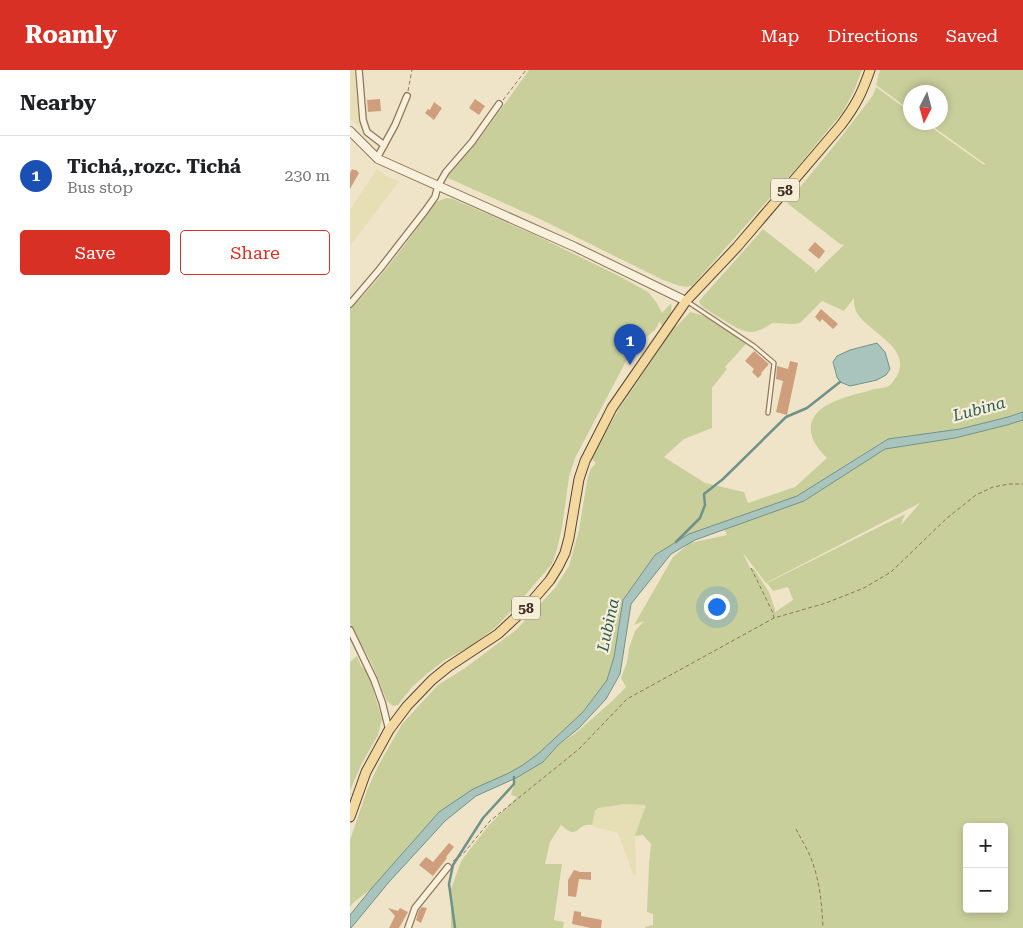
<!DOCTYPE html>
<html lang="en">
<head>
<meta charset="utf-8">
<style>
  body { margin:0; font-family:"Roboto Serif",serif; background:#f2f2f2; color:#202124 }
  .controls { position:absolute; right:15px; bottom:15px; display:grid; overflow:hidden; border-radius:5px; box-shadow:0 2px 8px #0003 }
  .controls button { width:45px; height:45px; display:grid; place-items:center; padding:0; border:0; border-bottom:1px solid #e0e0e0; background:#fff; color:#202124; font:25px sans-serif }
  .compass { position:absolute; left:553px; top:15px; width:45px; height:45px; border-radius:50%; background:#fff; box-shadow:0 2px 8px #0003; rotate:186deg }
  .you { position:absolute; left:366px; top:536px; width:18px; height:18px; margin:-12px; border:4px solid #fff; border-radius:50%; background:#1a73e8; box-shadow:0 0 0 8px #1a73e833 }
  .badge { display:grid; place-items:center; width:32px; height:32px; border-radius:50%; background:#d93025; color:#fff; font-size:16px; font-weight:700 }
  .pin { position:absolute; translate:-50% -41px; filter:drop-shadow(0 1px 2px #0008) }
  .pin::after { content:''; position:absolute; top:26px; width:18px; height:15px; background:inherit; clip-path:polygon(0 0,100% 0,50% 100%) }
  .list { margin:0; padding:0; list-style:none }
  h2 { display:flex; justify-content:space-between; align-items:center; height:65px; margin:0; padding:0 20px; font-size:21px }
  h2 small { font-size:16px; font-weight:400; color:#757577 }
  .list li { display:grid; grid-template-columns:32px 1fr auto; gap:15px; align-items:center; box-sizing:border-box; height:80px; padding:0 20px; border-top:1px solid #e0e0e0 }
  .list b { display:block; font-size:19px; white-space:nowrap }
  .list p { margin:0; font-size:16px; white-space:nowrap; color:#757577 }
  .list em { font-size:16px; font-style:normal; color:#757577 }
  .actions { display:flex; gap:10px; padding:15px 20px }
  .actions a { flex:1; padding:11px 0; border:1px solid #d93025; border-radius:5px; text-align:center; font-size:18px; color:#d93025 }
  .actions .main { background:#d93025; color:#fff }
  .map { position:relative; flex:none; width:673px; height:858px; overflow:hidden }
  header { display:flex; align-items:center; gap:30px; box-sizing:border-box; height:70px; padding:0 25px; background:#d93025; color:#fff }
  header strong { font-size:24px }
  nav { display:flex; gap:28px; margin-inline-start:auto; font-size:18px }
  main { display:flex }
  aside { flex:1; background:#fff }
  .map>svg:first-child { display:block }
  .farmland { fill:#e6deb5 }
  .green { fill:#c9cf9b; fill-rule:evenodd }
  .water { fill:#a9c4bc; stroke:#6f938a }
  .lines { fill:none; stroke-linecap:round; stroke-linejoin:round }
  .stream { stroke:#6f938a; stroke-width:2.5 }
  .building { fill:#cf9f7d }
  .service-casing { stroke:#8d765c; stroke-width:5.5 }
  .minor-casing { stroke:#8d765c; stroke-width:8 }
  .tertiary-casing { stroke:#8d765c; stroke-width:10 }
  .primary-casing { stroke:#5b4430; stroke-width:11 }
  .path { stroke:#8d765c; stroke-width:1; stroke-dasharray:4 2.5; stroke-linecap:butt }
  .service { stroke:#faf1dc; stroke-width:3 }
  .minor { stroke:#faf1dc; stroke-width:5.5 }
  .tertiary { stroke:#faf1dc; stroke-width:8 }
  .primary { stroke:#f3d9a0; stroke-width:9 }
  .labels { text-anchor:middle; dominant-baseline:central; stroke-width:4.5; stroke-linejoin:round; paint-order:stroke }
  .shield { fill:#f7eed8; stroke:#756857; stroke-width:1 }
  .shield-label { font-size:14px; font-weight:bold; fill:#3d2e20 }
  .water-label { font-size:16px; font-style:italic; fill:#2f5d5a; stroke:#f7eed8 }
</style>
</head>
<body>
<header>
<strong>Roamly</strong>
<nav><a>Map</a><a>Directions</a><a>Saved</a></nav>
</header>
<main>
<aside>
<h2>Nearby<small></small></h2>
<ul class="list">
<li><span class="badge" style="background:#1a4fb4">1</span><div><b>Tichá,,rozc. Tichá</b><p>Bus stop</p></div><em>230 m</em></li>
</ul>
<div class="actions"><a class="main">Save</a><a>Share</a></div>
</aside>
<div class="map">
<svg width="673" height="858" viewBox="0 0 673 858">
  <rect width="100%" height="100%" fill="#f0e4c8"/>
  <g class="farmland">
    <path d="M0,0H4L10,57L0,49Z"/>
    <path d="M27,99L39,108L49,111L0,176V140Z"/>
    <path d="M275,734L296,735L285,765L286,798V805L284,806L268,763L244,757L242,755L245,741L248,738Z"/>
  </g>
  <g class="green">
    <path d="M179,0H512L504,21L492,43L443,102L342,216C332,219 323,213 313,210L192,150L98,108L99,104L128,71Z"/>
    <path d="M530,0H673V342L658,347L610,359L537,369L447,426L339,464L305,485L273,530L264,587L257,610L233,642L189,683L173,695L89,742L21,819L3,833L0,837V770L17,720L28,696L52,654L88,615L115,598L166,560L205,518L219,496L229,460L237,411L240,400L246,393L241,388L269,339L310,279L324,255L326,257L340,242C361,246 380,261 396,274L375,297L377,299L362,318V358L334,369L314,387L355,413L394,422L398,433L445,417L477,388C467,379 457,364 462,351C470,330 506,325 525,319C529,318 537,318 540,315C542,314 545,308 547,306C562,277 518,262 507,243C504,238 504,233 504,228L494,241L472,231L450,253L445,254L422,253C416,258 407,262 400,262C389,262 365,244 354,238L350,234L349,231L413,159L465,200V203L494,175L490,174L437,133L488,71L523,25L526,17L560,42V52L575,53L634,95L635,94L578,53L590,52V22H560V40L526,15Z"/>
    <path d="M96,128L103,129L185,165L267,205L298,222L307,233L312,243L321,233C323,244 319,248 312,256L310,251L305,260L283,278L225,388L219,407L212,458L207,479L202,494L165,537L146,557L122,575L95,590L78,603L62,617L48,635L43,636L37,631L22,594L0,553V239C33,207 59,169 86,132Z"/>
    <path d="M673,350V858H295V857L303,855V844L297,842L299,794L301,774L293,765L286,766L285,765L296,735L275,734L248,738L245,741L242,755C225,753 229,772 211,755L200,772L195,794H212L204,850L214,852L213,858H101V819L110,794L114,787L139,755L167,727L161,725L166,708L193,692L208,675L227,662L261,632L276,617L271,608L277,592L279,578L285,561L294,551L284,555L323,487L340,473L377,465L374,459L454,431L535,379L605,368L657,355ZM570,433L551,455L555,444L417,513L423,521L438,517L443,530L425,542V539L419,522L404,499L400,498L393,483L416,513ZM617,757H654V839H617Z"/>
    <path d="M7,586L11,596L16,601L20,609L32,649L28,665L11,695L0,721V592Z"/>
  </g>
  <g class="water">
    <path d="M527,273L535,282L540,299L536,305L527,310L500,316L490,312L487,307L483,292L487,286L500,280Z"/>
    <path d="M673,342V350L657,355L605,368L535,379L454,431L345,470L321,484L281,534L270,604L256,629L229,658L208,675L193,692L166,708L126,726L95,751L39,812L1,858H0V845L21,819L89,742L123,719L159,703L173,695L189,683L233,642L257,610L264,587L273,530L305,485L339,464L447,426L538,369L610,359L658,347Z"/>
  </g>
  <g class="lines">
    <g class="stream">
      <path d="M326,472L350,448L355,435L354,424L373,409L436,347L457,338L490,312"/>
      <path d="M105,858L99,814L103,795L133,748L164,714V707"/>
    </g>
  </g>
  <g class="building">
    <path d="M30,29L31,41L18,42L17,30Z"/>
    <path d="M125,29L135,36L129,45L119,38Z"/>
    <path d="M84,32L92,38L84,50L75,43L78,39L80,40Z"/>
    <path d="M2,99L4,100H6L9,103L0,119V103Z"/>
    <path d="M465,172L475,181L469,189L458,180Z"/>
    <path d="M471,239L488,254L483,259L472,249L470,252L465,247Z"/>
    <path d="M404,281L419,294L411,303L412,304L408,308L402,302L404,299L395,291Z"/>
    <path d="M440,291L448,293L437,345L426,342L433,311L426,309L427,296L438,299Z"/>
    <path d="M99,773L104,777L96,787L97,788L83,806L69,795L76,787L83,792Z"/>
    <path d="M224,800L230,802H241V810L229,809L226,827L218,826V810Z"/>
    <path d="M72,837L77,838L71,853L66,850L69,840Z"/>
    <path d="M38,838L48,841L50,838L58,842L49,858H39L45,846Z"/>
    <path d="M224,841L231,842V846L252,850L251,858H241L222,854Z"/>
  </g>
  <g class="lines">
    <defs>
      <path id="service" d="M338,232L404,276L424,293L418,343"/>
      <g id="minor">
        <path d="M9,0L13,50L17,62L34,75"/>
        <path d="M27,88L45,55L57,26"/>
        <path d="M0,234L29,200L75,141L85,127L88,116L96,102L122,72L149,34"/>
        <path d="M0,560L24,610L32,632L39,660"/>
        <path d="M58,858L65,838L98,797"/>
      </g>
      <path id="tertiary" d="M0,61L28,89L225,177L336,231"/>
      <path id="primary" d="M0,747L16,702L39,660L57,636L82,610L98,597L148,564L163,550L176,538L200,510L208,497L215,483L219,468L229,409L235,391L262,338L336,231L387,177L491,55C506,35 512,23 520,0"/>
    </defs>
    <use href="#service" class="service-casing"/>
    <use href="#minor" class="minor-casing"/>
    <use href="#tertiary" class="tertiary-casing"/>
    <use href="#primary" class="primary-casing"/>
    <g class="path">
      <path d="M58,21L62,0"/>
      <path d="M153,30L176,0"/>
      <path d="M401,498L423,543L424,548"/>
      <path d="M446,759C451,769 458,780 462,791C470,812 472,836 473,858"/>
      <path d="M103,791L113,784L140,751L229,679L277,629L424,548L476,533L514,518L541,502L597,448L626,425L643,417L659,414H673"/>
    </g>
    <use href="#service" class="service"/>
    <use href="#minor" class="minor"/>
    <use href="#tertiary" class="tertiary"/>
    <use href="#primary" class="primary"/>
  </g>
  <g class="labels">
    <g class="shield">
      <rect x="421" y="108.5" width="28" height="23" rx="4"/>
      <rect x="162" y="526.5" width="28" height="23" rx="4"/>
    </g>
    <g class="shield-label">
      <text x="435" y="120">58</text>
      <text x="176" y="538">58</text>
    </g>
    <g class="water-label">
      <text transform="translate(629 339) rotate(-15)">Lubina</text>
      <text transform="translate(258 555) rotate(-78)">Lubina</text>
    </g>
  </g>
</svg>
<div class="controls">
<button>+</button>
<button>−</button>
</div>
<svg class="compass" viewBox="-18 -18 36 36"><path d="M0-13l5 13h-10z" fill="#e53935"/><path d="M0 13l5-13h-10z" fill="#757577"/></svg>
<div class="you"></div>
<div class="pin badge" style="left:280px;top:295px;background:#1a4fb4">1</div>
</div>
</main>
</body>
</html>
